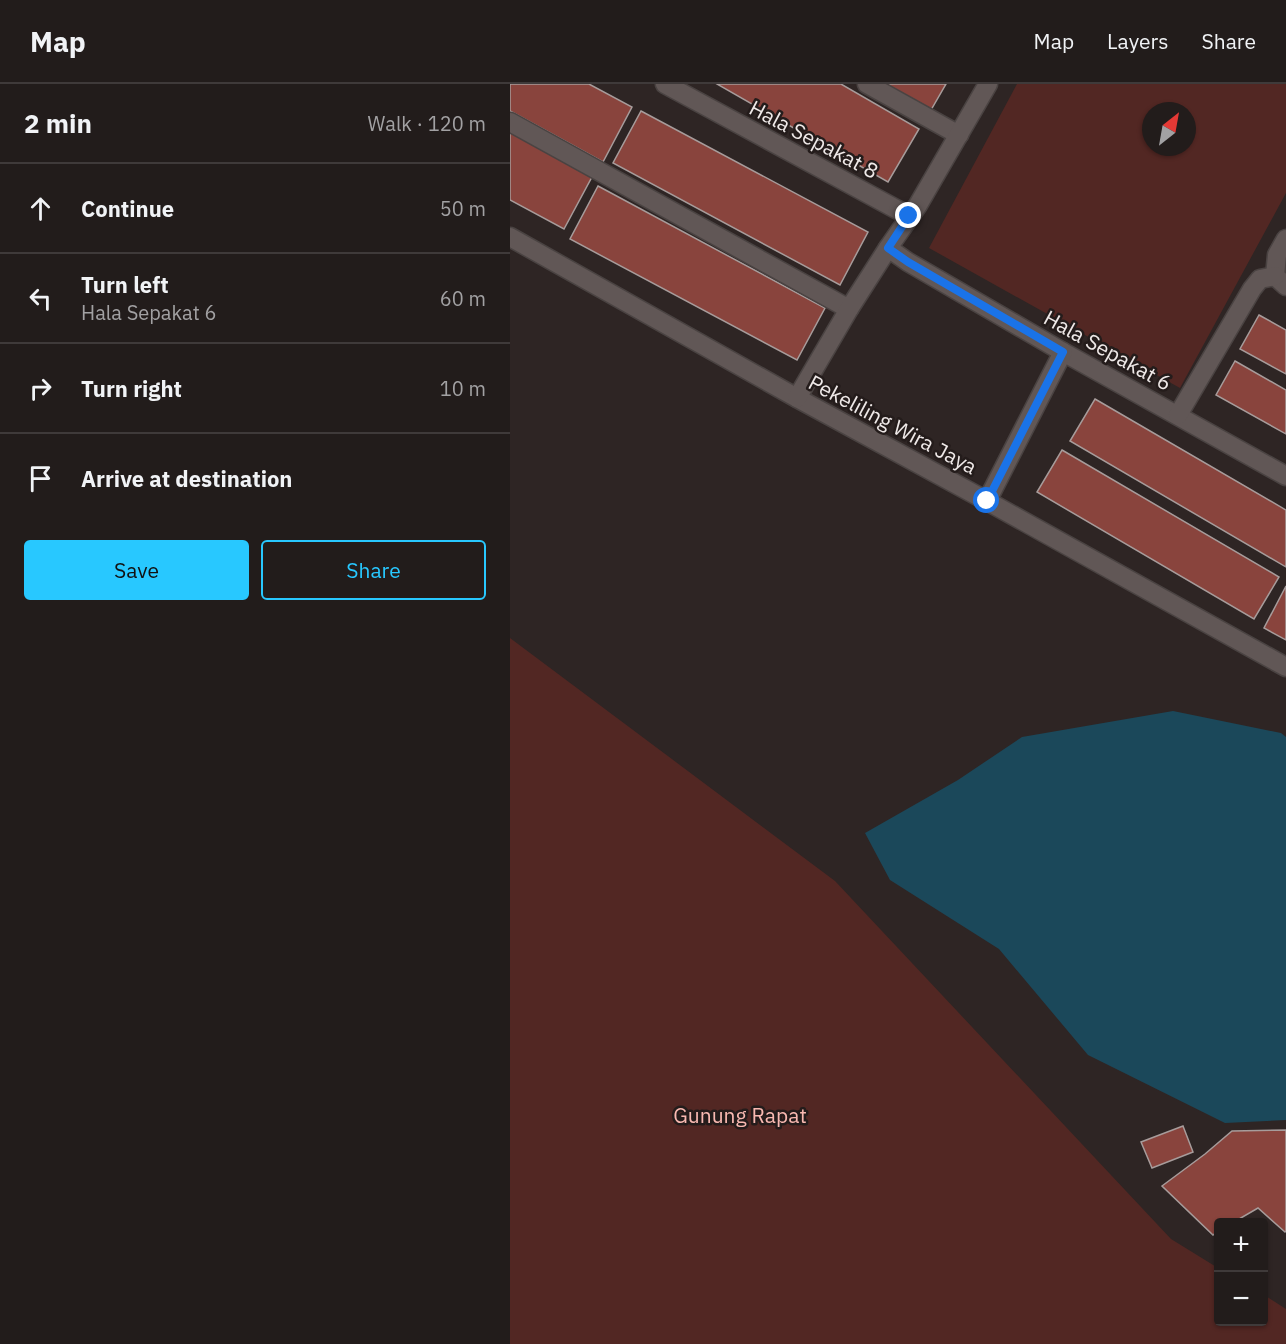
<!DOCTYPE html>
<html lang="en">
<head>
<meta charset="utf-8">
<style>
  body { margin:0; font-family:"IBM Plex Sans",sans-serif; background:#2a2524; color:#f1f3f6 }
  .controls { position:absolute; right:18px; bottom:18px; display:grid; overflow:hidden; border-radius:6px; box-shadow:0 2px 4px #0004 }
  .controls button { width:54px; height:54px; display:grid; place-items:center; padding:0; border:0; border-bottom:2px solid #3f3a3a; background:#221c1b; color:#f1f3f6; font:30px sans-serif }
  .compass { position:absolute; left:632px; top:18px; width:54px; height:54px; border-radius:50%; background:#221c1b; box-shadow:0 2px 4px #0004; rotate:31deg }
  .stop { position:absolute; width:18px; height:18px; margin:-14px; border:4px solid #1a73e8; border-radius:50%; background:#fff }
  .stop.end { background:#1a73e8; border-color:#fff; box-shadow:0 2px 6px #0008 }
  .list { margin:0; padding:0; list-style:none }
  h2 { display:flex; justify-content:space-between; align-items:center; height:78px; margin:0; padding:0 24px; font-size:26px }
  h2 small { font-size:20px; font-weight:400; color:#a2a1a3 }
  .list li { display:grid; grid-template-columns:39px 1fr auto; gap:18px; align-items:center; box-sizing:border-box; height:90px; padding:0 24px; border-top:2px solid #3f3a3a }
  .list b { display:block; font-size:22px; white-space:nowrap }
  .list p { margin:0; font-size:20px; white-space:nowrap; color:#a2a1a3 }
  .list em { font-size:20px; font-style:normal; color:#a2a1a3 }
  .actions { display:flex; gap:12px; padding:18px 24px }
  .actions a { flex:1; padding:14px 0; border:2px solid #28c8ff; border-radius:6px; text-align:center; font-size:21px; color:#28c8ff }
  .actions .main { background:#28c8ff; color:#111 }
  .icon { flex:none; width:33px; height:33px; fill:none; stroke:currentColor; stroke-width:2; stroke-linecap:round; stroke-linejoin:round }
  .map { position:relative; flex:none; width:776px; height:1260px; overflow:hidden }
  header { display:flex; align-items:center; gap:36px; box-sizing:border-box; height:84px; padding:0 30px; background:#221c1b; border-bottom:2px solid #3f3a3a }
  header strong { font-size:28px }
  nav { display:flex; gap:33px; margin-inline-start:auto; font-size:21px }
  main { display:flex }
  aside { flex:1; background:#221c1b }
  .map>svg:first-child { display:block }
  .green { fill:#522723; fill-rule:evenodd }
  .water { fill:#1b485a }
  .building { fill:#89443d; stroke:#a79c9b; stroke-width:1.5 }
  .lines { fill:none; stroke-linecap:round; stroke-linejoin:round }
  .minor-casing { stroke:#4a4342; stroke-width:21 }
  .minor { stroke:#615756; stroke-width:18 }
  .route { stroke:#1a73e8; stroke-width:8 }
  .labels { text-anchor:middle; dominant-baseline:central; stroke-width:5; stroke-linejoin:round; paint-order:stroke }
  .street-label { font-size:21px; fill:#efe9e8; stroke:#241c1b }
  .park-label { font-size:21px; fill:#f9b9b1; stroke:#241c1b }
</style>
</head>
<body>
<header>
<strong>Map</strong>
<nav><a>Map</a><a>Layers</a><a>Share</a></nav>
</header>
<main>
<aside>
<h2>2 min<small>Walk · 120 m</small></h2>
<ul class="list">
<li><svg class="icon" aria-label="ahead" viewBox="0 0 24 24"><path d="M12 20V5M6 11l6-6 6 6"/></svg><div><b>Continue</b></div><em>50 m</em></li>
<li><svg class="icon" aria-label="left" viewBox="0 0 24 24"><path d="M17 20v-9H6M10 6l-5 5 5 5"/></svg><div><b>Turn left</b><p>Hala Sepakat 6</p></div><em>60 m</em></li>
<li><svg class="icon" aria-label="right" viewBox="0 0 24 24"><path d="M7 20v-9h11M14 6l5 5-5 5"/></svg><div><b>Turn right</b></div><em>10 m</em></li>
<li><svg class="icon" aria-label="arrive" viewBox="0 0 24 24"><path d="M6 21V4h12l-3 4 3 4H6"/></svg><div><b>Arrive at destination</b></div></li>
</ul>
<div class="actions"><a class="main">Save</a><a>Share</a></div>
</aside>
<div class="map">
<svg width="776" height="1260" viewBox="0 0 776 1260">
  <rect width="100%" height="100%" fill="#2e2524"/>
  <g class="green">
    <path d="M507,0H776V109L670,304L419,164ZM641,27H677V63H641Z"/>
    <path d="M0,554L325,797L661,1155L708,1184V1238H754V1211L776,1225V1260H0Z"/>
  </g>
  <path class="water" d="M663,627L771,649L776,653V1036L715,1039L578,971L489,865L380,796L355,749L448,696L512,653Z"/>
  <g class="building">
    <path d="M0,0H79L122,23L93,78L0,27Z"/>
    <path d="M207,0H331L409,45L378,98Z"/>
    <path d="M375,0H436L421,26Z"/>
    <path d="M131,27L358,148L330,201L103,79Z"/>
    <path d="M0,46L83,91L54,145L0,116Z"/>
    <path d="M88,102L315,224L287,276L60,155Z"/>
    <path d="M749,231L776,246V290L730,265Z"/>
    <path d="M725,277L776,306V350L706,311Z"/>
    <path d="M585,315L776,426V483L560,357Z"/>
    <path d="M552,366L769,493L744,535L527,408Z"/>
    <path d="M776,502V556L754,544Z"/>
    <path d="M673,1042L683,1068L642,1084L631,1058Z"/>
    <path d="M776,1046V1147L775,1148L748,1124L724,1138H708V1148L703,1151L652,1102L695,1070L722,1047Z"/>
  </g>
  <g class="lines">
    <defs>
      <g id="minor">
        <path d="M155,0L399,132"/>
        <path d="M357,0L449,51"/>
        <path d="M478,0L408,121L378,164L398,178L553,268L776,392"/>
        <path d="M0,38L339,225"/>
        <path d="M0,153L287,314L477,417L776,583"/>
        <path d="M776,155L767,171L765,192L776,202"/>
        <path d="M287,314L339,225L378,164"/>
        <path d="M668,331L742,205L750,195L765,192"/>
        <path d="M477,417L553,268"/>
      </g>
    </defs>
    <use href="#minor" class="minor-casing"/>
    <use href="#minor" class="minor"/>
  </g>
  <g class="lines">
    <path class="route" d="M399,132L378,164L398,178L553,268L477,417"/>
  </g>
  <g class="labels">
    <g class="street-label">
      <text transform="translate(304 55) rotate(28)">Hala Sepakat 8</text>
      <text transform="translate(598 266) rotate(29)">Hala Sepakat 6</text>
      <text transform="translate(383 340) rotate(28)">Pekeliling Wira Jaya</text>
    </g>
    <g class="park-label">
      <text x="230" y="1031">Gunung Rapat</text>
    </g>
  </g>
</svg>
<div class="controls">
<button>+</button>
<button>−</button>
</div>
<svg class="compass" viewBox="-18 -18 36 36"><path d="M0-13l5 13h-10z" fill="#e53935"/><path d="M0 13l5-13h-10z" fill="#a2a1a3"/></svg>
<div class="stop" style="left:477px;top:417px"></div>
<div class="stop end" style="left:399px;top:132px"></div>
</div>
</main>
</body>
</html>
